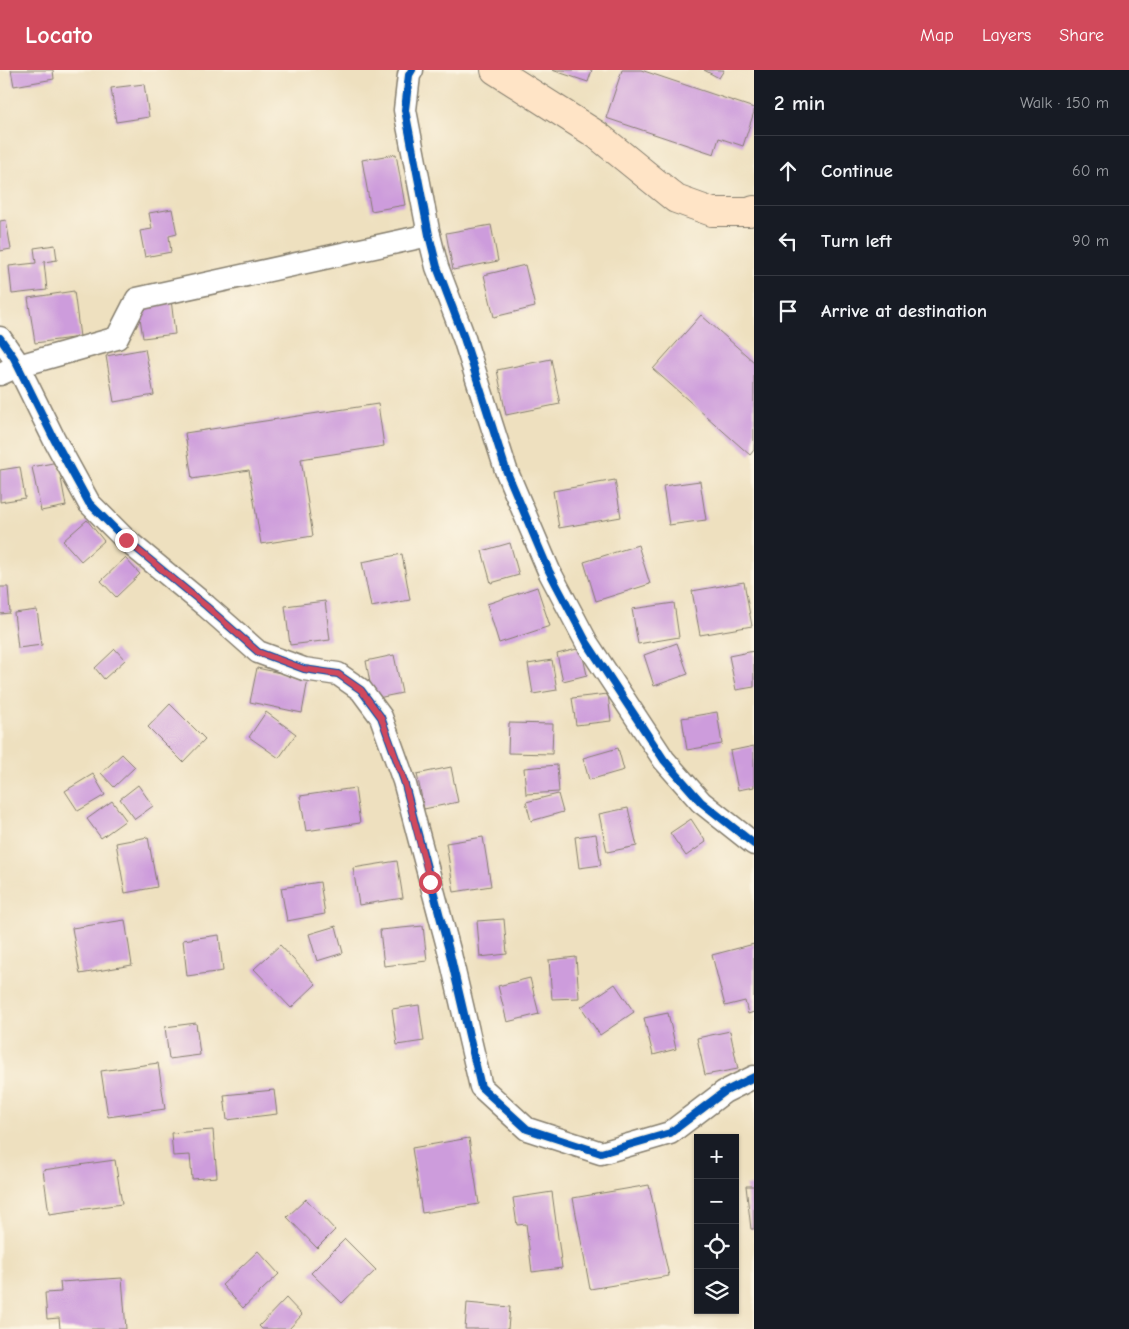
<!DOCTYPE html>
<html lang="en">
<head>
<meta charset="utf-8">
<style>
  body { margin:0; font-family:"Comic Neue",sans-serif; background:#242831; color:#f1f3f6 }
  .controls { position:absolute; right:15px; bottom:15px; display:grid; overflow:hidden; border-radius:0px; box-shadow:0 1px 4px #0004 }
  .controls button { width:45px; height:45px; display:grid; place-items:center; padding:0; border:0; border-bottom:1px solid #363941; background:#171b24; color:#f1f3f6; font:25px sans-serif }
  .stop { position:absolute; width:15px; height:15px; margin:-11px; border:4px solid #d1495b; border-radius:50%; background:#fff }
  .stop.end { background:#d1495b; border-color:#fff; box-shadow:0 1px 5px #0008 }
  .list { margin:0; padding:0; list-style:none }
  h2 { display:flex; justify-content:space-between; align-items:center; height:65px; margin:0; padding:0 20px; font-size:21px }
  h2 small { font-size:16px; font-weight:400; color:#9ea1a6 }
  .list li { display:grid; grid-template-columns:32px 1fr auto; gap:15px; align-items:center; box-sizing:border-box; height:70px; padding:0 20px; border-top:1px solid #363941 }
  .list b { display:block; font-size:19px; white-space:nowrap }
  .list em { font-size:16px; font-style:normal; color:#9ea1a6 }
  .icon { flex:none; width:28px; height:28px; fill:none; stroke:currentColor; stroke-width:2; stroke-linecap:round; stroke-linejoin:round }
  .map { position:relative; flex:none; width:754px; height:1259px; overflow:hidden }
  header { display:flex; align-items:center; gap:30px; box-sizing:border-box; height:70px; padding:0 25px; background:#d1495b; color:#fff }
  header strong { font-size:24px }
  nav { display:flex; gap:28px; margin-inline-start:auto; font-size:18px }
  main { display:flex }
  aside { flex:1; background:#171b24 }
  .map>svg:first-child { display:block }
  .building { fill:#cd9cdc }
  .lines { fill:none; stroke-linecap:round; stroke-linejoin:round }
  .minor-casing { stroke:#857e6e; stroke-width:25 }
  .secondary-casing { stroke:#857e6e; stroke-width:30 }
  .minor { stroke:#fff; stroke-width:22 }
  .secondary { stroke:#ffe4c6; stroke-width:28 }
  .cycleway-casing { stroke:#fcf5e5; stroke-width:11 }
  .cycleway { stroke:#0057b8; stroke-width:8 }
  .route { stroke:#d1495b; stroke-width:6 }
</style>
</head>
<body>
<header>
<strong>Locato</strong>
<nav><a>Map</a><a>Layers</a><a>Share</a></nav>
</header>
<main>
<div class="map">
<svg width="754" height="1259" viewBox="0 0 754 1259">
  <rect width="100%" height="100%" fill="#fcf5e5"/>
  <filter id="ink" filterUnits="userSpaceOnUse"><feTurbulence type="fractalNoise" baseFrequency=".02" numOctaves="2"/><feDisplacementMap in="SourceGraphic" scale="10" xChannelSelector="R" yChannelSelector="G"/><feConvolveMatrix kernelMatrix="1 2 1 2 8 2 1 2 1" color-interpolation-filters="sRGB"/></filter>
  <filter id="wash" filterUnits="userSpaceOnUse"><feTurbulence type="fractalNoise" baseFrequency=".0096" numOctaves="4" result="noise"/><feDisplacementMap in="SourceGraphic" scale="20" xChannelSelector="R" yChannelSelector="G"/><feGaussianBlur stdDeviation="1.12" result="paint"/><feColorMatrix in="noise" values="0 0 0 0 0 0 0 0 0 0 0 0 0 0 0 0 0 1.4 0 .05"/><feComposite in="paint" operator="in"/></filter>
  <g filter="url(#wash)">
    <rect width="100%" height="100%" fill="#eee0bf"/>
    <g id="blocks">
      <g class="building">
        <path d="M11,0H53L54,9L14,16Z"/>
        <path d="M552,0H592L588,12Z"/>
        <path d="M622,0H641L754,38V42L743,76L719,68L714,84L606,48Z"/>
        <path d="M704,0H724L719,8Z"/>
        <path d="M144,14L149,47L116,52L111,18Z"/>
        <path d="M396,84L405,135L371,141L362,90Z"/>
        <path d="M172,139L177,164L169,166L171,182L145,187L140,161L152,159L149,143Z"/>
        <path d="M6,150L11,179L0,181V151Z"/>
        <path d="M491,155L498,191L453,200L446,163Z"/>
        <path d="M55,175L57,190L44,192L47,220L12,224L9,196L36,193L34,178Z"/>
        <path d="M525,195L535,237L494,247L484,205Z"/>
        <path d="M74,221L80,267L35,273L28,228Z"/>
        <path d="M171,229L175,264L143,268L138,234Z"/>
        <path d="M701,245L754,292V380L750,385L653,299Z"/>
        <path d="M145,279L154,325L114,332L106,286Z"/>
        <path d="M551,289L560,334L506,345L497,300Z"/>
        <path d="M378,334L384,376L301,389L313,466L261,474L249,400L192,409L185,363Z"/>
        <path d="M58,392L66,436L41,441L32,397Z"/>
        <path d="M20,397L25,428L0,432V400Z"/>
        <path d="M615,410L621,447L559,458L553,421Z"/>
        <path d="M700,411L706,450L669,455L663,416Z"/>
        <path d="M87,450L104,471L81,491L63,471Z"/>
        <path d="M510,473L519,505L491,513L482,481Z"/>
        <path d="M638,475L650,514L596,531L584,492Z"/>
        <path d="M402,484L410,530L371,537L362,492Z"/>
        <path d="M125,488L140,504L116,527L101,511Z"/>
        <path d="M744,512L752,556L700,565L692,521Z"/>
        <path d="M0,517H8L10,543L0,544Z"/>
        <path d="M537,517L550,556L499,573L487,534Z"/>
        <path d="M325,531L330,570L290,575L285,536Z"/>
        <path d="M674,533L679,567L638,574L632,539Z"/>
        <path d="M37,540L42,575L18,578L14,543Z"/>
        <path d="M677,573L688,604L654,616L644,585Z"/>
        <path d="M581,578L587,605L563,611L557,584Z"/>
        <path d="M115,579L125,590L104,609L95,598Z"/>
        <path d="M754,581V617L736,620L729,586Z"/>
        <path d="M394,585L402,623L373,629L366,591Z"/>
        <path d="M552,590L557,620L533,624L528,594Z"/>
        <path d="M257,598L308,609L302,643L250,632Z"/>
        <path d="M608,624L611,651L576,655L572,628Z"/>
        <path d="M170,634L205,669L183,692L148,657Z"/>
        <path d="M266,642L296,664L279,688L249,667Z"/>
        <path d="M717,642L722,674L687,680L682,648Z"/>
        <path d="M509,653L553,654L552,684L508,683Z"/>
        <path d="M754,676V717L738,720L730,681Z"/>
        <path d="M618,678L624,700L589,710L583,688Z"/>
        <path d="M122,684L135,697L114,717L101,703Z"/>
        <path d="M557,695L559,722L526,724L524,698Z"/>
        <path d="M451,697L458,732L424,739L417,704Z"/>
        <path d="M93,704L105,725L78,741L65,721Z"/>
        <path d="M138,715L153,736L135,749L120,729Z"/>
        <path d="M355,718L360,753L306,761L300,726Z"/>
        <path d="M558,724L563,742L531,751L526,732Z"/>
        <path d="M112,731L126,750L101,768L87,749Z"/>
        <path d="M628,738L637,776L607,782L599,744Z"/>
        <path d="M691,749L706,772L686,786L670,763Z"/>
        <path d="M596,764L601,795L579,798L575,767Z"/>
        <path d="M148,767L157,817L125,823L116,773Z"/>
        <path d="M483,767L491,816L454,822L446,773Z"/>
        <path d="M397,791L403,828L359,835L353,798Z"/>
        <path d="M320,812L325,844L287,851L281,818Z"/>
        <path d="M504,849L507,884L480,887L477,851Z"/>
        <path d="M125,850L132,895L80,904L72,858Z"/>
        <path d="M336,856L343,883L317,891L309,864Z"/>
        <path d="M423,856L427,891L384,896L380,860Z"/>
        <path d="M219,865L223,901L187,906L183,870Z"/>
        <path d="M754,874V942L748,944L745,931L725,936L712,885Z"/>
        <path d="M280,875L316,914L291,938L254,899Z"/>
        <path d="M576,887L579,928L552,929L549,890Z"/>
        <path d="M530,908L539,944L507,952L498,916Z"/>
        <path d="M615,914L634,942L600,965L581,937Z"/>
        <path d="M419,935L424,971L397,975L392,939Z"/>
        <path d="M668,943L676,979L653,985L644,948Z"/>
        <path d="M196,953L200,985L169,989L165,957Z"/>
        <path d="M730,961L738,999L705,1005L697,968Z"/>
        <path d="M158,993L165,1039L108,1047L101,1001Z"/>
        <path d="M274,1020L277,1044L227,1050L224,1025Z"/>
        <path d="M213,1060L217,1107L192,1109L190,1085L173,1086L171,1063Z"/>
        <path d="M469,1068L479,1134L422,1143L412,1078Z"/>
        <path d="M115,1090L122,1134L49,1144L43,1100Z"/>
        <path d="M649,1115L669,1206L590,1219L573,1128Z"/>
        <path d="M746,1116H754V1159H751Z"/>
        <path d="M552,1122L562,1198L532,1202L526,1154L517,1155L513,1128Z"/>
        <path d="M306,1129L335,1160L317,1178L287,1147Z"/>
        <path d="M345,1169L376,1200L342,1233L311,1203Z"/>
        <path d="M258,1181L279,1204L243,1238L222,1215Z"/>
        <path d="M122,1208L126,1259H60L59,1248L47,1249L45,1223L61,1222L60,1212Z"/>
        <path d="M286,1228L302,1245L289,1259H262L259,1256Z"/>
        <path d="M467,1233L510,1237L508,1259H465Z"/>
      </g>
    </g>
  </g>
  <g filter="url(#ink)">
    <use href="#blocks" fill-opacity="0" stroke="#857e6e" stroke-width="1"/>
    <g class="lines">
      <defs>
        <g id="minor">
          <path d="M412,0L409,5L405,40L429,165L437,197L464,268L506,400L549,501L587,573L664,690L701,732L754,774"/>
          <path d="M0,268L14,288L54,369L89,433L126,470L206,536L258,582L304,599L338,604L361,620L381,647L404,711L450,884L481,1017L527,1059L601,1083L670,1063L724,1022L754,1007"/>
          <path d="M0,304L18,296L117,268L137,229L429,165"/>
        </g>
        <path id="secondary" d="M495,0L597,65L676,129L712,142H749L754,140"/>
      </defs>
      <use href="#minor" class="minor-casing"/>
      <use href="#secondary" class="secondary-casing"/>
      <use href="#minor" class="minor"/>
      <use href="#secondary" class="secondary"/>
      <defs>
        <g id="cycleway">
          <path d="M412,0L409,5L405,40L429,165L437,197L464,268L506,400L549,501L587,573L664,690L701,732L754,774"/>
          <path d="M0,268L14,288L54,369L89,433L126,470L206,536L258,582L304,599L338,604L361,620L381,647L404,711L450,884L481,1017L527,1059L601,1083L670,1063L724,1022L754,1007"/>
        </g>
      </defs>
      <use href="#cycleway" class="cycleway-casing"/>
      <use href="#cycleway" class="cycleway"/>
    </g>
  </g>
  <g class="lines" filter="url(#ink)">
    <path class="route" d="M126,470L206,536L258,582L304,599L338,604L361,620L381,647L404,711L430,812"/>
  </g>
</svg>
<div class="controls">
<button>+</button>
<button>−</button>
<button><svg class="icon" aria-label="locate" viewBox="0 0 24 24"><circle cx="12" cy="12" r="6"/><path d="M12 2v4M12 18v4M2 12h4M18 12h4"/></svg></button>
<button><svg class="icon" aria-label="layers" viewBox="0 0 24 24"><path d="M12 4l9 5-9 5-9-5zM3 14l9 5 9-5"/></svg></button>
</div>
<div class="stop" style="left:430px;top:812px"></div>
<div class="stop end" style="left:126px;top:470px"></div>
</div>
<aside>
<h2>2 min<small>Walk · 150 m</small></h2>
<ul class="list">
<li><svg class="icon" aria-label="ahead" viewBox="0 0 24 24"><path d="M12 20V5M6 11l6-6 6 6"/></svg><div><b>Continue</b></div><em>60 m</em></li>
<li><svg class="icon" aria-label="left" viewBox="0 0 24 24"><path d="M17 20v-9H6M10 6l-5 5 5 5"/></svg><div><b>Turn left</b></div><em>90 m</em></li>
<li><svg class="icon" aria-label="arrive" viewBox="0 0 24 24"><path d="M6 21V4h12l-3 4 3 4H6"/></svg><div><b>Arrive at destination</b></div></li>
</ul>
</aside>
</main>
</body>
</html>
